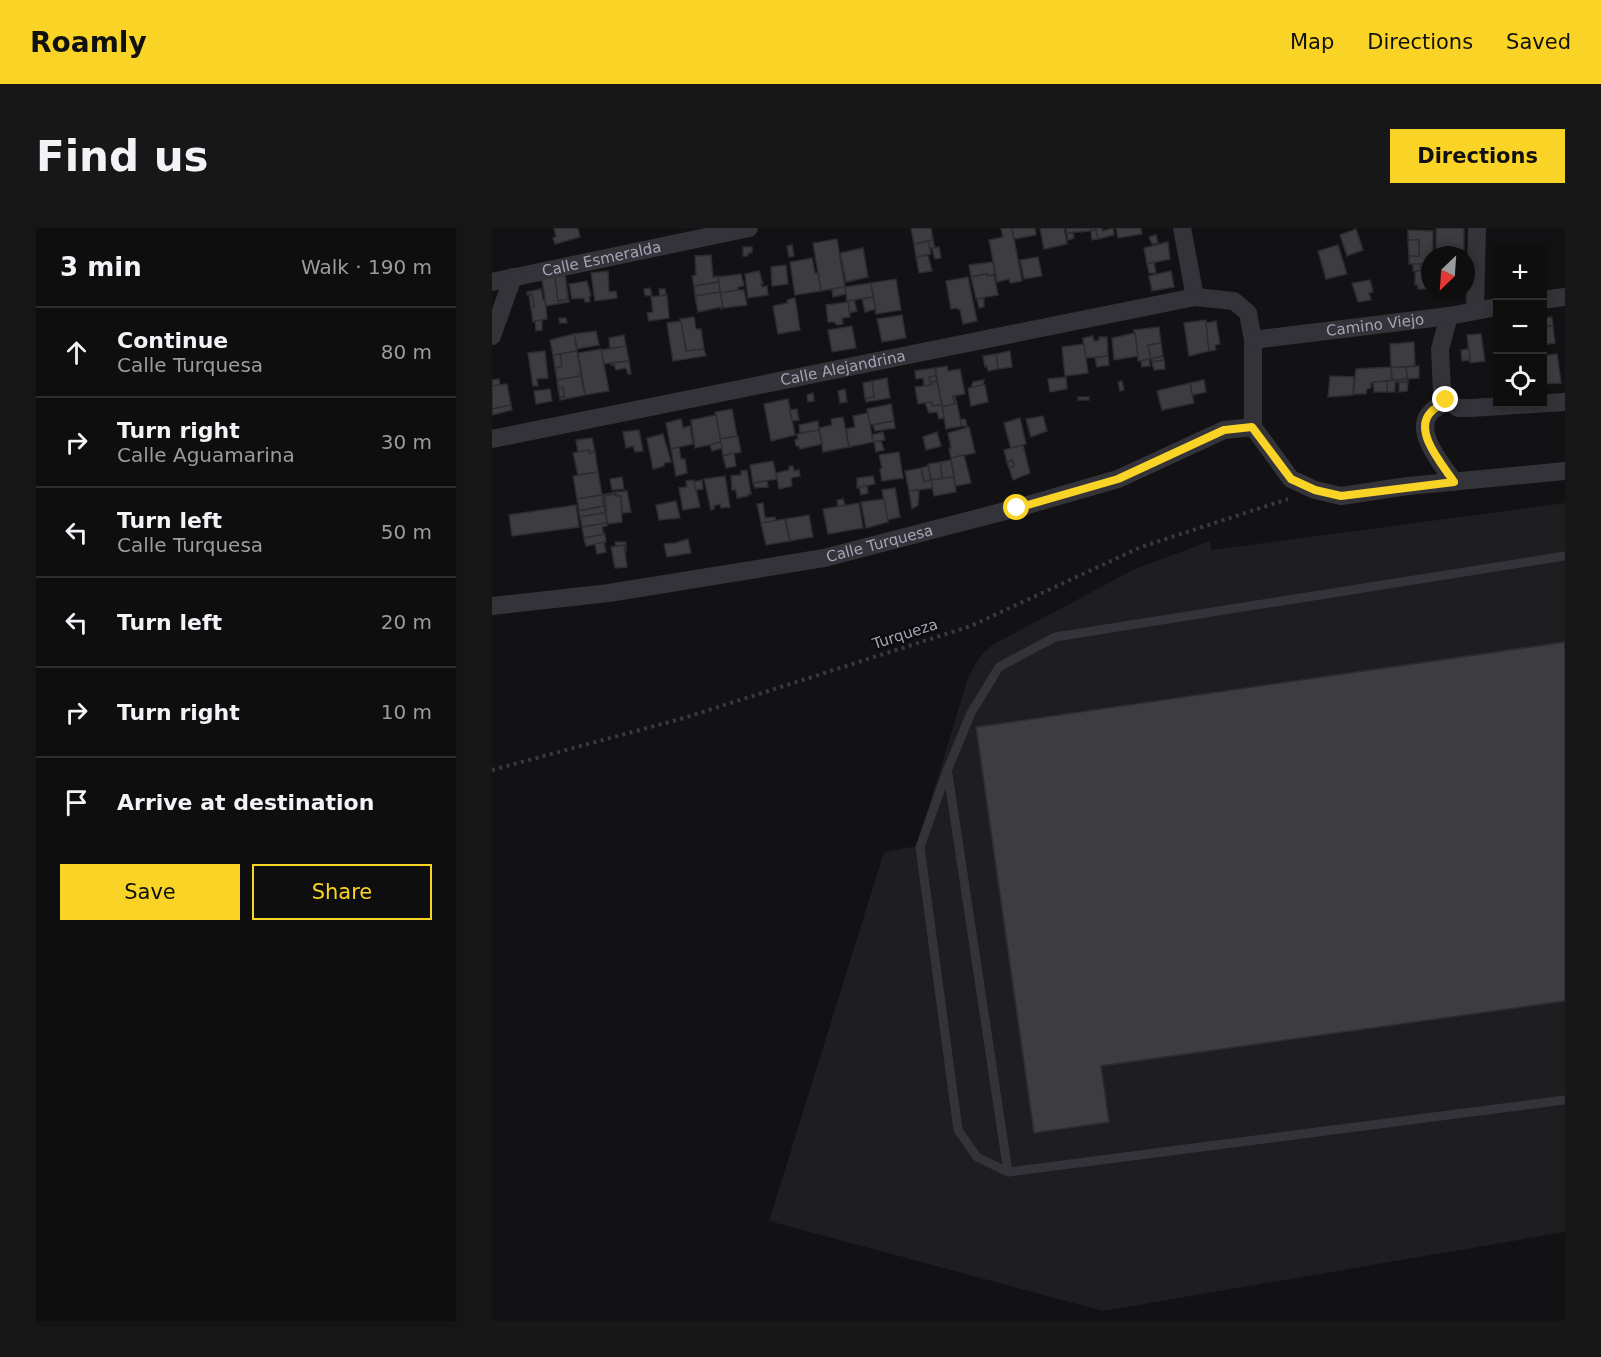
<!DOCTYPE html>
<html lang="en">
<head>
<meta charset="utf-8">
<style>
  body { margin:0; font-family:"DejaVu Sans",sans-serif; background:#171718; color:#f1f3f6 }
  .controls { position:absolute; right:18px; top:18px; display:grid; overflow:hidden; border-radius:0px; box-shadow:0 3px 9px #0003 }
  .controls button { width:54px; height:54px; display:grid; place-items:center; padding:0; border:0; border-bottom:2px solid #2e2e2f; background:#0e0e0f; color:#f1f3f6; font:30px sans-serif }
  .compass { position:absolute; left:929px; top:18px; width:54px; height:54px; border-radius:50%; background:#0e0e0f; box-shadow:0 3px 9px #0003; rotate:205deg }
  .stop { position:absolute; width:18px; height:18px; margin:-14px; border:4px solid #f9d325; border-radius:50%; background:#fff }
  .stop.end { background:#f9d325; border-color:#fff; box-shadow:0 2px 6px #0008 }
  .list { margin:0; padding:0; list-style:none }
  h2 { display:flex; justify-content:space-between; align-items:center; height:78px; margin:0; padding:0 24px; font-size:26px }
  h2 small { font-size:20px; font-weight:400; color:#9b9c9e }
  .list li { display:grid; grid-template-columns:39px 1fr auto; gap:18px; align-items:center; box-sizing:border-box; height:90px; padding:0 24px; border-top:2px solid #2e2e2f }
  .list b { display:block; font-size:22px; white-space:nowrap }
  .list p { margin:0; font-size:20px; white-space:nowrap; color:#9b9c9e }
  .list em { font-size:20px; font-style:normal; color:#9b9c9e }
  .actions { display:flex; gap:12px; padding:18px 24px }
  .actions a { flex:1; padding:14px 0; border:2px solid #f9d325; border-radius:0px; text-align:center; font-size:21px; color:#f9d325 }
  .actions .main { background:#f9d325; color:#111 }
  .icon { flex:none; width:33px; height:33px; fill:none; stroke:currentColor; stroke-width:2; stroke-linecap:round; stroke-linejoin:round }
  .map { position:relative; flex:none; width:1073px; height:1093px; overflow:hidden; border-radius:0px }
  header { display:flex; align-items:center; gap:36px; box-sizing:border-box; height:84px; padding:0 30px; background:#f9d325; color:#111 }
  header strong { font-size:28px }
  nav { display:flex; gap:33px; margin-inline-start:auto; font-size:21px }
  .intro { display:flex; align-items:center; justify-content:space-between; box-sizing:border-box; height:144px; padding:0 36px }
  h1 { margin:0; font-size:42px }
  .button { padding:15px 27px; border-radius:0px; background:#f9d325; color:#111; font-size:21px; font-weight:700 }
  main { display:flex; gap:36px; padding:0 36px }
  aside { flex:1; background:#0e0e0f; border-radius:0px; box-shadow:0 3px 9px #0003 }
  .map>svg:first-child { display:block }
  .built { fill:#1e1e21 }
  .building { fill:#3c3c41; stroke:#2d2c30; stroke-width:1.5; fill-rule:evenodd }
  .lines { fill:none; stroke-linecap:round; stroke-linejoin:round }
  .path { stroke:#393a40; stroke-width:4; stroke-dasharray:3 4.5; stroke-linecap:butt }
  .lane { stroke:#333339; stroke-width:9 }
  .street { stroke:#333339; stroke-width:18 }
  .route { stroke:#f9d325; stroke-width:8 }
  .labels { text-anchor:middle; dominant-baseline:central; stroke-width:5; stroke-linejoin:round; paint-order:stroke }
  .street-label { font-size:15px; fill:#a3a5b5; stroke:#0d0d0f }
</style>
</head>
<body>
<header>
<strong>Roamly</strong>
<nav><a>Map</a><a>Directions</a><a>Saved</a></nav>
</header>
<div class="intro"><h1>Find us</h1><a class="button">Directions</a></div>
<main>
<aside>
<h2>3 min<small>Walk · 190 m</small></h2>
<ul class="list">
<li><svg class="icon" aria-label="ahead" viewBox="0 0 24 24"><path d="M12 20V5M6 11l6-6 6 6"/></svg><div><b>Continue</b><p>Calle Turquesa</p></div><em>80 m</em></li>
<li><svg class="icon" aria-label="right" viewBox="0 0 24 24"><path d="M7 20v-9h11M14 6l5 5-5 5"/></svg><div><b>Turn right</b><p>Calle Aguamarina</p></div><em>30 m</em></li>
<li><svg class="icon" aria-label="left" viewBox="0 0 24 24"><path d="M17 20v-9H6M10 6l-5 5 5 5"/></svg><div><b>Turn left</b><p>Calle Turquesa</p></div><em>50 m</em></li>
<li><svg class="icon" aria-label="left" viewBox="0 0 24 24"><path d="M17 20v-9H6M10 6l-5 5 5 5"/></svg><div><b>Turn left</b></div><em>20 m</em></li>
<li><svg class="icon" aria-label="right" viewBox="0 0 24 24"><path d="M7 20v-9h11M14 6l5 5-5 5"/></svg><div><b>Turn right</b></div><em>10 m</em></li>
<li><svg class="icon" aria-label="arrive" viewBox="0 0 24 24"><path d="M6 21V4h12l-3 4 3 4H6"/></svg><div><b>Arrive at destination</b></div></li>
</ul>
<div class="actions"><a class="main">Save</a><a>Share</a></div>
</aside>
<div class="map">
<svg width="1073" height="1093" viewBox="0 0 1073 1093">
  <rect width="100%" height="100%" fill="#121214"/>
  <path class="built" d="M1073,275V1004L611,1083L277,993L392,624L425,618L475,453L482,438L490,426L502,416L643,341L718,313L719,322Z"/>
  <g class="building">
    <path d="M62,0H86L88,9L63,16L61,10L64,9Z"/>
    <path d="M419,0H439L441,12L422,16Z"/>
    <path d="M512,0H520L530,53L518,55L517,51L505,54L497,12L511,9L509,1Z"/>
    <path d="M520,0H543L544,7L522,11Z"/>
    <path d="M548,0H572L575,16L552,21Z"/>
    <path d="M574,0H598V3L575,5Z"/>
    <path d="M598,0H610V3L621,0L622,7L606,11L604,2L599,3Z"/>
    <path d="M624,0H649L650,6L626,10Z"/>
    <path d="M944,0H972V22L957,21V24H944Z"/>
    <path d="M864,1L871,22L855,28L848,7Z"/>
    <path d="M604,2L606,11L600,12L599,3Z"/>
    <path d="M916,2L941,3V27H938V36H917V28H927V12H916Z"/>
    <path d="M575,5H581L582,10L576,12Z"/>
    <path d="M664,7L666,15L660,16L657,9Z"/>
    <path d="M345,11L353,59L329,63L321,15Z"/>
    <path d="M441,12L443,20L437,21L436,13Z"/>
    <path d="M916,12H927V28H917Z"/>
    <path d="M436,13L439,26L424,29L422,16Z"/>
    <path d="M676,14L678,31L655,36L652,20Z"/>
    <path d="M300,17L302,28L297,29L295,18Z"/>
    <path d="M846,17L855,46L834,51L826,23Z"/>
    <path d="M251,19H260V25H256V28H251Z"/>
    <path d="M447,19L449,30L443,31L440,20Z"/>
    <path d="M371,20L376,49L354,54L348,25Z"/>
    <path d="M219,27L221,49L226,48L227,54L202,58L200,48L204,47L203,28Z"/>
    <path d="M436,27L440,43L427,45L424,29Z"/>
    <path d="M546,29L550,48L532,51L528,32Z"/>
    <path d="M320,30L323,45H326L329,63L303,67L298,34Z"/>
    <path d="M501,34L503,46L495,48V46L479,49L477,37Z"/>
    <path d="M662,34L664,45H657L655,36Z"/>
    <rect x="921" y="36" width="8" height="7"/>
    <rect x="929" y="36" width="9" height="7"/>
    <path d="M294,37L296,56L280,58L279,39Z"/>
    <path d="M116,43L117,64L124,63L125,70L103,73L99,45Z"/>
    <path d="M267,43L271,56H269L270,59L275,58L276,67L256,70L253,46Z"/>
    <path d="M679,43L682,59L660,63L657,48Z"/>
    <path d="M923,43H938V61H926V57H923Z"/>
    <path d="M249,46L252,58L246,59V62L228,65L226,49Z"/>
    <path d="M495,46V48L502,47L506,67L484,71L479,49Z"/>
    <path d="M73,47L77,74L54,78L50,51ZM73,47L76,71L66,73L63,49Z"/>
    <path d="M73,47L76,71L66,73L63,49Z"/>
    <path d="M476,49L485,93L471,96L468,82L464,80L459,81L454,53Z"/>
    <path d="M404,51L409,82L384,86L379,55Z"/>
    <path d="M878,52L881,64L877,65L879,72L866,74L860,55Z"/>
    <path d="M95,53L99,68L97,69L98,74H93L92,70L80,71L77,56Z"/>
    <path d="M227,54L228,64L203,68L202,58Z"/>
    <path d="M379,55L381,69L355,73L353,59Z"/>
    <path d="M353,59L354,66L341,69L340,61Z"/>
    <path d="M158,60L160,67L153,68L152,61Z"/>
    <path d="M49,61L51,72L53,71L55,91L41,94L39,80L42,79L40,66L35,67V64Z"/>
    <path d="M167,61H173L174,67L168,68Z"/>
    <path d="M246,62H252L255,77L231,80L228,65Z"/>
    <path d="M228,64L231,80L229,81V79L206,84L203,68Z"/>
    <path d="M40,66L42,79L39,80L37,67Z"/>
    <path d="M175,67L177,90L157,93L155,85L161,84L159,69Z"/>
    <path d="M381,69L384,81L373,84L370,71Z"/>
    <path d="M303,70L308,102L286,106L281,78L296,75L295,72Z"/>
    <path d="M492,70V79L487,80L485,71Z"/>
    <path d="M362,72L365,83L357,85L355,73Z"/>
    <path d="M356,74L358,89L350,90L351,96L345,97L342,94H336L334,77Z"/>
    <path d="M410,87L414,110L390,114L385,91Z"/>
    <path d="M202,89L204,101H209L212,121L194,123L188,91Z"/>
    <path d="M1060,89L1061,98H1052L1051,90Z"/>
    <path d="M67,90H74L75,95H68Z"/>
    <path d="M50,92V102L44,103L43,93Z"/>
    <path d="M714,92L717,123L697,128L692,95Z"/>
    <path d="M189,93L194,123L212,121L214,128L181,133L175,95Z"/>
    <path d="M724,93L728,116L723,117L724,122L717,123L714,95Z"/>
    <path d="M360,98L364,120L340,124L336,102Z"/>
    <path d="M1061,98L1063,115L1050,117V99Z"/>
    <path d="M667,99L669,115L656,117L659,131L646,133L642,102Z"/>
    <path d="M104,103L107,117L85,121L82,106Z"/>
    <path d="M643,105L646,128L622,132L620,110Z"/>
    <path d="M82,106L85,123L61,127L58,112Z"/>
    <path d="M989,106L993,133L978,135L975,107Z"/>
    <path d="M132,107L134,118L118,121L117,110Z"/>
    <path d="M601,108L602,113L607,112V109H615L616,128L593,130L591,110Z"/>
    <path d="M922,114L923,138L899,140L898,116Z"/>
    <path d="M669,115L671,128L659,131L656,117Z"/>
    <path d="M592,116L596,145L573,148L570,119Z"/>
    <path d="M134,118L137,133L112,136L109,122Z"/>
    <path d="M109,121L117,163L93,167L86,125Z"/>
    <path d="M977,121L978,132L970,133L969,122Z"/>
    <path d="M53,123L56,150L45,151L46,158H41L36,125Z"/>
    <path d="M85,123L89,148L65,152L63,140L70,138L68,126Z"/>
    <path d="M518,123L520,139L506,141L504,126Z"/>
    <path d="M68,126L70,138L63,140L61,127Z"/>
    <path d="M504,126L506,141L496,143L495,138L493,139L491,128Z"/>
    <path d="M1065,126L1069,155L1050,156V128Z"/>
    <path d="M616,128L617,137L605,139L603,130Z"/>
    <path d="M671,128L672,132L660,134L659,131Z"/>
    <path d="M657,131L658,138L650,139L649,133Z"/>
    <path d="M672,132L673,141L662,142L660,134Z"/>
    <path d="M137,133L139,146H136L134,140L124,142L122,137H119V135Z"/>
    <path d="M455,138L456,143L468,141L473,166L461,168L463,176L450,179L443,140Z"/>
    <path d="M927,138V150L915,151L914,139Z"/>
    <path d="M899,139H914L915,151L900,152Z"/>
    <path d="M899,139L900,152L879,155V160L875,161L874,166H861L864,141Z"/>
    <path d="M443,140L444,148L437,149L439,157L432,158L431,150L424,151L423,143Z"/>
    <path d="M89,148L93,167L68,172V169H72L71,159L66,161L65,152Z"/>
    <path d="M444,148L445,153L439,155V157L437,149Z"/>
    <path d="M838,148L862,149L861,167L836,169Z"/>
    <path d="M574,149L575,161L558,164L556,151Z"/>
    <path d="M395,150L398,170L374,174L373,170L382,169L380,153Z"/>
    <path d="M7,151L8,157L0,158V152Z"/>
    <path d="M916,151V154H903V164H895V153Z"/>
    <path d="M492,152L491,157L479,160L481,154Z"/>
    <path d="M712,152L714,164L700,167L698,155Z"/>
    <path d="M380,153L382,169L373,170L371,155Z"/>
    <path d="M445,153L450,177L440,178L439,174L426,176L423,159L440,157L439,155Z"/>
    <path d="M630,153L632,162L628,163L626,154Z"/>
    <path d="M895,153V164H882L881,154Z"/>
    <path d="M907,154H916L915,163L907,164Z"/>
    <path d="M698,155L702,175L670,182L665,163Z"/>
    <path d="M15,156L19,177L0,181V158Z"/>
    <path d="M491,157H493L496,174L479,178L476,160Z"/>
    <path d="M71,159L72,169H68L66,161Z"/>
    <path d="M58,161L60,173L44,176L42,163Z"/>
    <path d="M353,161L355,174L348,175L346,163Z"/>
    <path d="M321,165L322,173L316,174L315,167Z"/>
    <path d="M461,168H463L470,198L454,201L450,179L463,176Z"/>
    <rect x="586" y="169" width="11" height="3"/>
    <path d="M296,171L303,207L279,213L272,176Z"/>
    <path d="M439,174L440,178L450,177L452,190L447,191L445,184L437,185L433,175Z"/>
    <path d="M399,176L402,193L378,197L375,181Z"/>
    <path d="M19,177L20,182L0,187V181Z"/>
    <path d="M240,181L245,208L228,211L223,184Z"/>
    <path d="M305,181L307,192L300,193L298,182Z"/>
    <path d="M376,185L381,214L357,219L354,201L363,199L361,188Z"/>
    <path d="M224,187L229,214L203,220L199,192Z"/>
    <path d="M551,188L555,203L539,209L534,191Z"/>
    <path d="M351,189L357,219L331,224L327,200L340,197L339,191Z"/>
    <path d="M528,190L534,216L519,221L512,195Z"/>
    <path d="M189,191L191,200L198,198L201,216L179,221L174,195Z"/>
    <path d="M473,191L475,198H470L468,192Z"/>
    <path d="M326,193L327,202L308,205L307,197Z"/>
    <path d="M402,193L403,200L383,203L381,197Z"/>
    <path d="M477,199L483,225L459,230L457,220H459L456,205Z"/>
    <path d="M147,202L151,223L143,224L141,218L134,220L131,204Z"/>
    <path d="M327,202L330,216L308,221L307,218H304L303,212L306,211L305,206Z"/>
    <path d="M391,204L393,212L381,214L380,207Z"/>
    <path d="M445,204L449,218L434,222L431,209Z"/>
    <path d="M171,206L179,234L172,235V238L161,241L155,210Z"/>
    <path d="M246,208L249,224L231,228L228,211Z"/>
    <path d="M100,210L103,224L97,225V222L86,224L84,212Z"/>
    <path d="M389,213L392,222L384,224L382,214Z"/>
    <path d="M229,214L230,220L220,223L218,217Z"/>
    <path d="M531,217L538,245L521,252L517,240L522,238L520,232L515,234L512,222Z"/>
    <path d="M187,219L189,231H193L195,245L184,248L179,221Z"/>
    <path d="M97,222V225L103,224L106,244L86,247L81,225Z"/>
    <path d="M407,224L411,250L390,253L388,241L390,240L387,227Z"/>
    <path d="M242,225L244,238L234,240L231,228Z"/>
    <path d="M472,227L479,255L463,258L459,230Z"/>
    <path d="M459,232L462,249L450,251L448,234Z"/>
    <path d="M520,232L522,238L517,240L515,234Z"/>
    <path d="M281,233L285,251L261,255L258,237Z"/>
    <path d="M448,234L450,251L439,252L436,236Z"/>
    <path d="M297,238H301L302,243L307,242L308,248L299,250L300,258L287,261L284,245L297,242Z"/>
    <path d="M436,238L439,252L432,254L429,240Z"/>
    <path d="M429,240L432,254L439,252L441,260L417,263L413,243Z"/>
    <path d="M255,242L259,266H256V268L245,270L244,262H240L239,248L249,247V243Z"/>
    <path d="M106,244L110,267L85,271L81,248Z"/>
    <path d="M233,248L238,279L229,280L228,276L222,278V281L219,282L212,251Z"/>
    <path d="M381,248L383,256L365,260V250Z"/>
    <path d="M130,249L132,261L120,262L118,251Z"/>
    <path d="M462,249L464,264L442,268L439,252Z"/>
    <path d="M202,252L208,279L191,282L187,260L195,259L194,253Z"/>
    <path d="M210,252L211,261L204,262L202,254Z"/>
    <path d="M275,253L276,259L263,260L261,255Z"/>
    <path d="M375,258L376,265L369,267L367,259Z"/>
    <path d="M403,260L408,289L395,292L390,262Z"/>
    <path d="M427,262L426,277L420,281L417,263Z"/>
    <path d="M135,263L139,284L130,285L129,268H125L124,264Z"/>
    <path d="M124,264L125,268H123V266L113,268L115,294L110,267Z"/>
    <path d="M123,266V268H129L130,294L115,296L113,268Z"/>
    <path d="M110,267L112,278L87,283L85,271Z"/>
    <path d="M351,271L353,277L346,279L345,272Z"/>
    <path d="M392,271L396,294L374,300L369,274Z"/>
    <path d="M184,273L188,290L167,292L164,277Z"/>
    <path d="M271,275L273,290L283,289L284,293L269,295L265,276Z"/>
    <path d="M367,275L371,300L336,306L331,281Z"/>
    <path d="M84,277L87,299L20,308L17,287Z"/>
    <path d="M112,278L114,288L111,285L88,289L87,283Z"/>
    <path d="M111,285L114,288L115,295L90,299L88,289Z"/>
    <path d="M317,287L321,309L298,313L293,291Z"/>
    <path d="M293,291L298,313L274,317L269,295Z"/>
    <path d="M115,295V298L110,299L112,307L92,310L90,299Z"/>
    <path d="M113,306L114,314L94,318L92,310Z"/>
    <path d="M196,311L199,325L175,329L172,316L183,315Z"/>
    <path d="M112,314L114,324L105,326L103,316Z"/>
    <path d="M123,314H134V324L132,317L124,318Z"/>
    <path d="M132,317L135,339L123,340L119,319Z"/>
    <path d="M1073,414V773L609,838L617,894L542,905L484,499Z"/>
  </g>
  <g class="lines">
    <path class="path" d="M0,542L192,490L479,398L649,319L796,271"/>
    <g class="lane">
      <path d="M1073,328L563,409L507,439L479,485L455,543L428,619L466,902L485,929L516,944L1073,872"/>
      <path d="M456,546L516,944"/>
    </g>
    <g class="street">
      <path d="M690,0L703,69L742,73L756,85L761,112V199L799,251L823,262L849,268L916,258L1073,243"/>
      <path id="s1" d="M0,54L257,0"/>
      <path d="M1050,72L1073,69"/>
      <path d="M983,83L985,0"/>
      <path d="M957,88L948,121L950,164L955,173L966,180H979L1073,174"/>
      <path d="M0,108L21,49"/>
      <path id="s2" d="M761,112L957,88L1005,79"/>
      <path d="M955,173C950,176 944,179 939,184C920,203 951,237 962,254"/>
      <path id="s3" d="M0,211L703,69"/>
      <path id="s4" d="M0,378L117,365L332,330L525,280L626,251L732,202L761,199"/>
    </g>
  </g>
  <g class="lines">
    <path class="route" d="M525,280L626,251L732,202L760,199L799,251L823,262L849,268L962,254C951,237 920,203 939,184C944,179 950,176 954,172"/>
  </g>
  <g class="labels">
    <g class="street-label">
      <text stroke="none"><textPath href="#s1" startOffset="112">Calle Esmeralda</textPath></text>
      <text stroke="none"><textPath href="#s2" startOffset="123">Camino Viejo</textPath></text>
      <text stroke="none"><textPath href="#s3" startOffset="358">Calle Alejandrina</textPath></text>
      <text stroke="none"><textPath href="#s4" startOffset="393">Calle Turquesa</textPath></text>
      <text transform="translate(413 406) rotate(-18)">Turqueza</text>
    </g>
  </g>
</svg>
<div class="controls">
<button>+</button>
<button>−</button>
<button><svg class="icon" aria-label="locate" viewBox="0 0 24 24"><circle cx="12" cy="12" r="6"/><path d="M12 2v4M12 18v4M2 12h4M18 12h4"/></svg></button>
</div>
<svg class="compass" viewBox="-18 -18 36 36"><path d="M0-13l5 13h-10z" fill="#e53935"/><path d="M0 13l5-13h-10z" fill="#9b9c9e"/></svg>
<div class="stop" style="left:525px;top:280px"></div>
<div class="stop end" style="left:954px;top:172px"></div>
</div>
</main>
</body>
</html>
